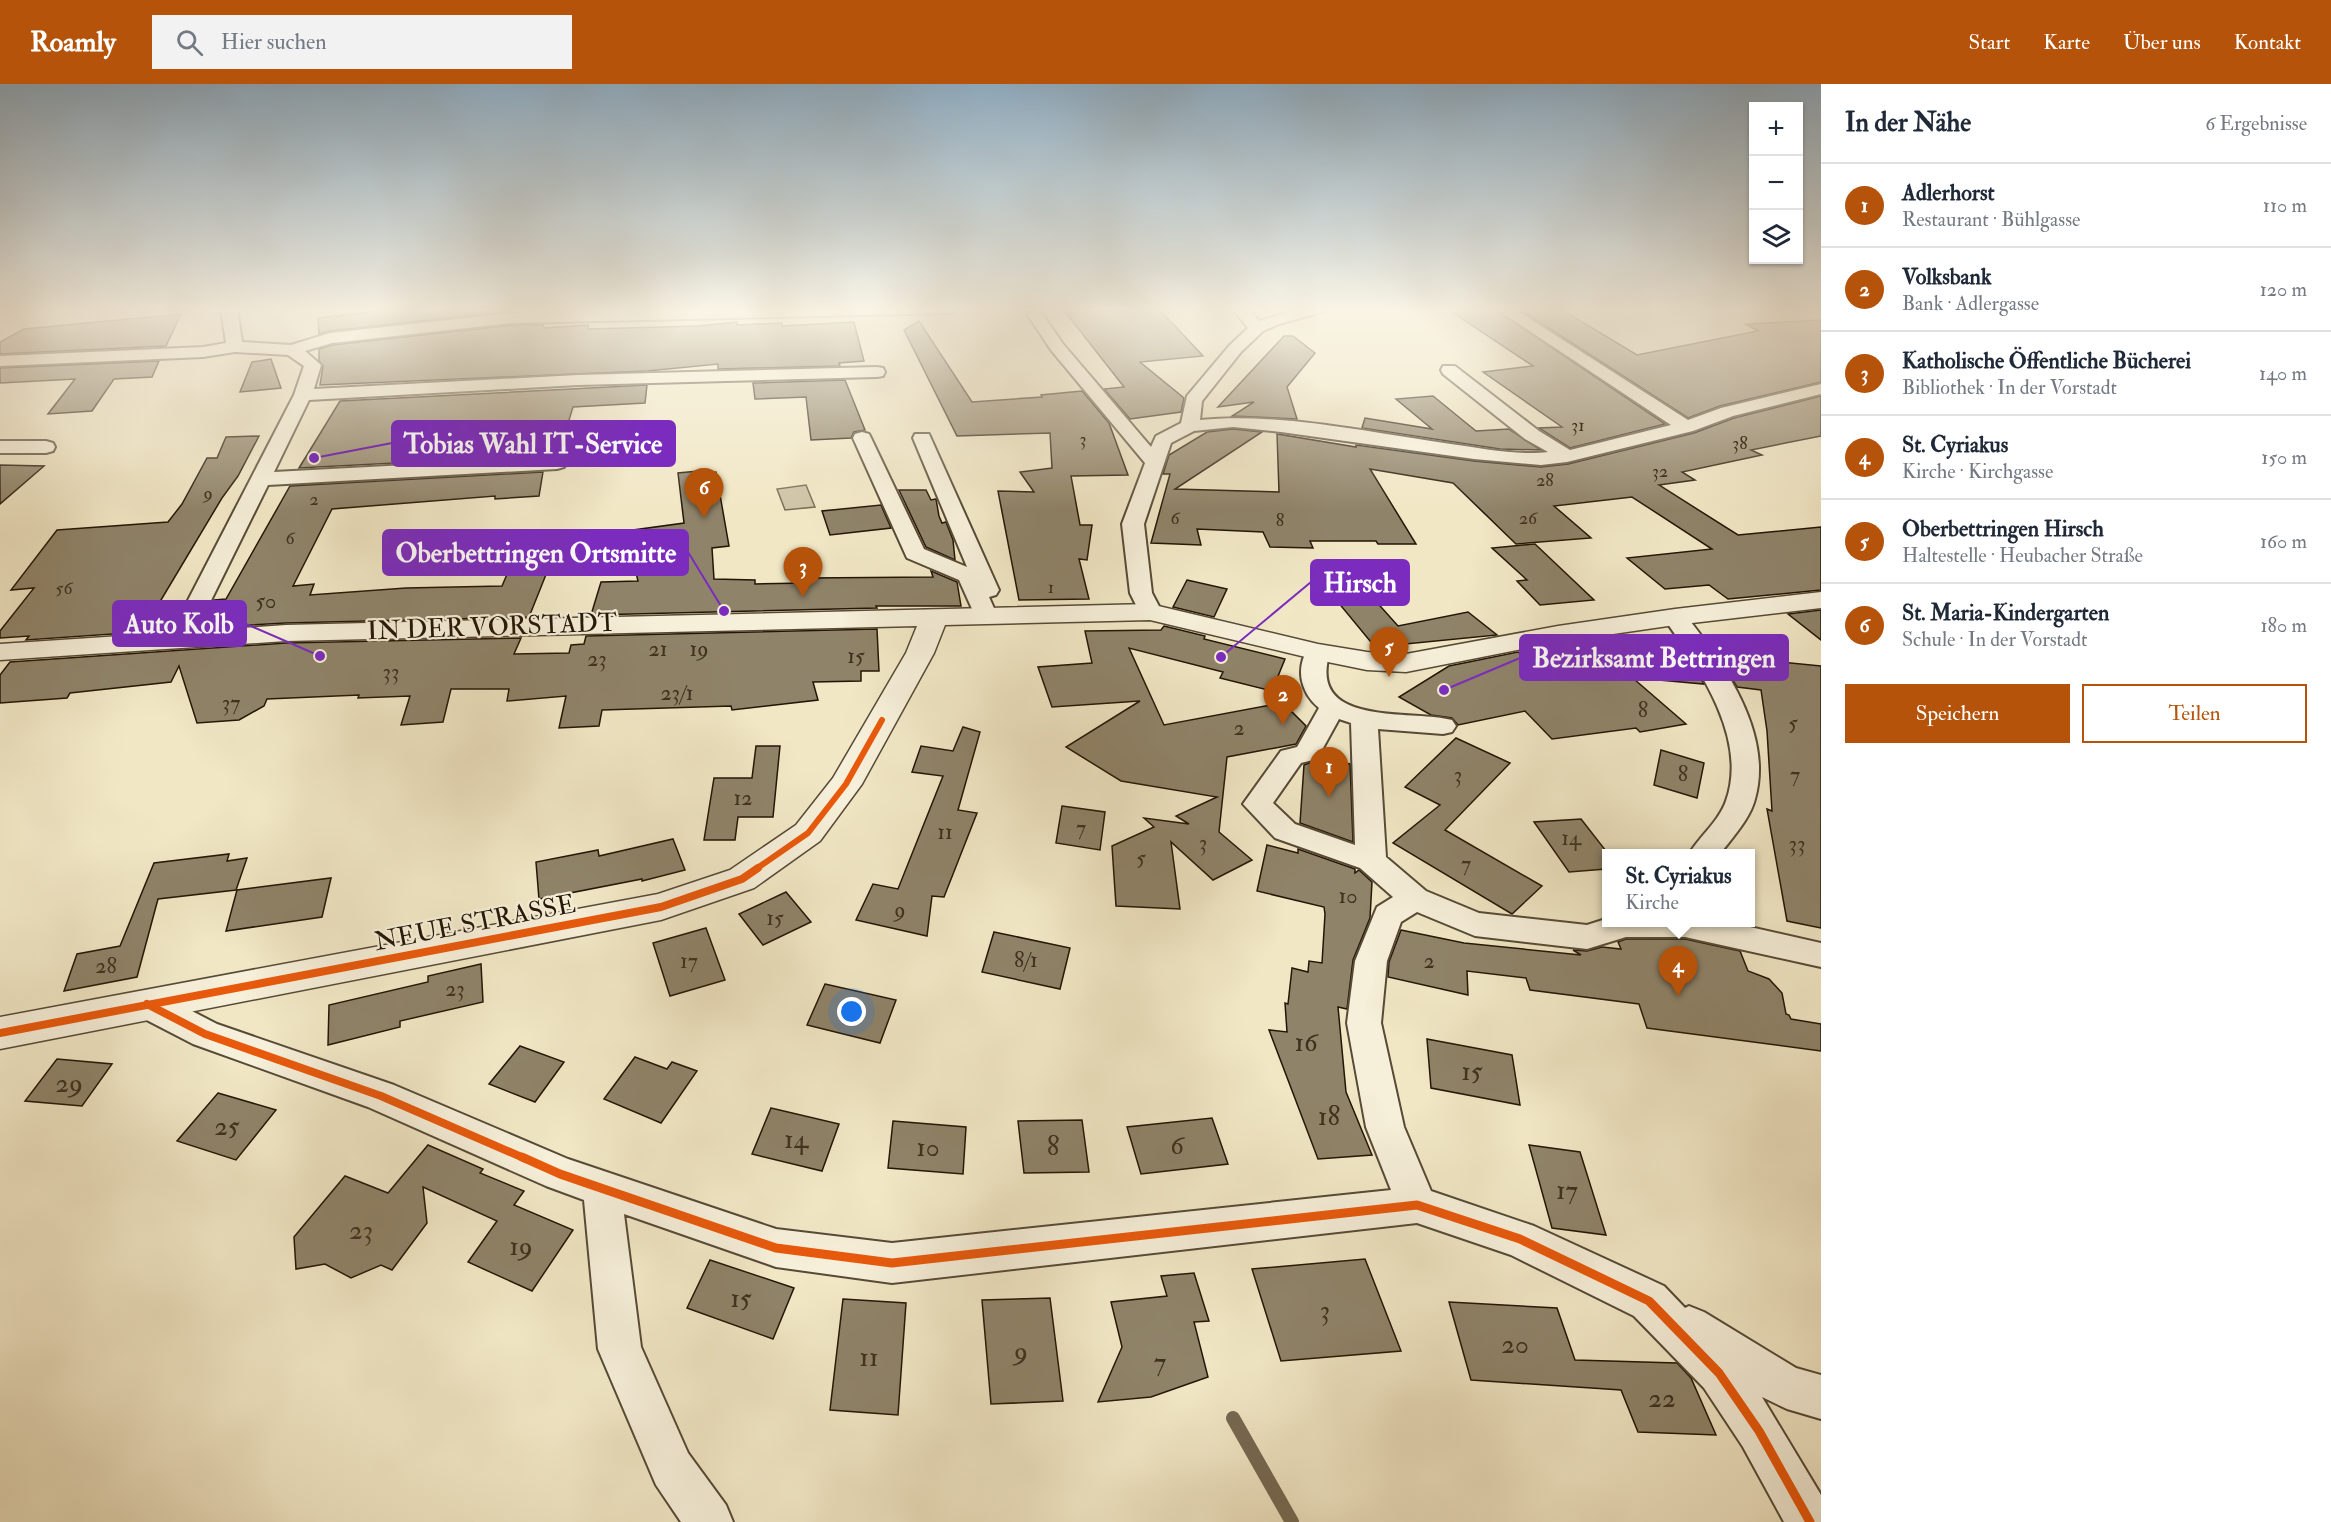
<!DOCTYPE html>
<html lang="de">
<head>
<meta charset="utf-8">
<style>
  body { margin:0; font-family:"IM FELL Double Pica",serif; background:#f2f2f3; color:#1f2937 }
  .controls { position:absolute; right:18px; top:18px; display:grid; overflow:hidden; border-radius:0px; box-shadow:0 2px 4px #0004 }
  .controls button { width:54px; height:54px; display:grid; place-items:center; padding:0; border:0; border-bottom:2px solid #e0e1e3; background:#fff; color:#1f2937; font:30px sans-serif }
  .you { position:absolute; left:852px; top:928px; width:21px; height:21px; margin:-15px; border:4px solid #fff; border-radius:50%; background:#1a73e8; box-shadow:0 0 0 9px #1a73e833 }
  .badge { display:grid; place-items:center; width:39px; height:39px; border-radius:50%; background:#b45309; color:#fff; font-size:20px; font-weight:700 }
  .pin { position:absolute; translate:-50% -50px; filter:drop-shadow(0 2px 3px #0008) }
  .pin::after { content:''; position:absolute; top:32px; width:21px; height:18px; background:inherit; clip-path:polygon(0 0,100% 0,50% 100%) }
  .popup { position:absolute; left:1602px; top:765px; width:153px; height:78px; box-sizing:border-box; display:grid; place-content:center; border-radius:0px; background:#fff; filter:drop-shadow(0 2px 4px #0005); font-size:20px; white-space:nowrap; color:#747a83 }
  .popup b { font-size:22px; color:#1f2937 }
  .popup::after { content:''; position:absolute; left:50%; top:100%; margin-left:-12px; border:12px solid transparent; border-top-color:#fff }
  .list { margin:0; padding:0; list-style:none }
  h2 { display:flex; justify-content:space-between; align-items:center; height:78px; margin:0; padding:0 24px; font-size:26px }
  h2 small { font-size:20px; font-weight:400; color:#747a83 }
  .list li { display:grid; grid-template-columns:39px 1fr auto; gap:18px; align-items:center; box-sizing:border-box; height:84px; padding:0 24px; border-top:2px solid #e0e1e3 }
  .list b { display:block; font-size:22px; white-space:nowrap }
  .list p { margin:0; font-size:20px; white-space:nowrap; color:#747a83 }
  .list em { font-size:20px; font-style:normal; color:#747a83 }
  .actions { display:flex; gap:12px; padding:18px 24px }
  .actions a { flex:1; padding:14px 0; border:2px solid #b45309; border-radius:0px; text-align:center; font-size:21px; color:#b45309 }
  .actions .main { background:#b45309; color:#fff }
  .icon { flex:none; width:33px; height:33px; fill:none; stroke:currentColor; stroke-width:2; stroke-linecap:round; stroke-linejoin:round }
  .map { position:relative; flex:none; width:1821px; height:1438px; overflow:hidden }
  header { display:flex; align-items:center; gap:36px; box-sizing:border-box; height:84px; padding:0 30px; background:#b45309; color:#fff }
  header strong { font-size:28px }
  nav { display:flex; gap:33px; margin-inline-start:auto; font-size:21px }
  .search { width:420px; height:54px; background:#f2f2f3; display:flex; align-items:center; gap:15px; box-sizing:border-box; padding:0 21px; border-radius:0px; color:#747a83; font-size:22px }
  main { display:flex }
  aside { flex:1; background:#fff }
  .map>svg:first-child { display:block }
  .green { fill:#cec3a5; stroke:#796c56; stroke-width:1.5 }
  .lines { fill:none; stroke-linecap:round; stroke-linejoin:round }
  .stream { stroke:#756952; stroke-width:14 }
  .building { fill:#8f8369; stroke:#241606; stroke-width:1.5 }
  .minor-casing { stroke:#574a36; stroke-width:4 }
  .tertiary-casing { stroke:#574a36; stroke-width:3 }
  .minor { fill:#f6efd9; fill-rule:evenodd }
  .tertiary { fill:#f6efd9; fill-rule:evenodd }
  .cycleway-far2-casing { stroke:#f6efd9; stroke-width:10 }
  .cycleway-far1-casing { stroke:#f6efd9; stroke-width:11 }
  .cycleway-casing { stroke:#f6efd9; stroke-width:13 }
  .cycleway-far2 { stroke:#e8590c; stroke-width:6 }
  .cycleway-far1 { stroke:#e8590c; stroke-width:8 }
  .cycleway { stroke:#e8590c; stroke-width:9 }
  .labels { text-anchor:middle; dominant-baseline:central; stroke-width:4.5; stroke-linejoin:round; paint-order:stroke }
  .far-number-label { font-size:18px; fill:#3f311f }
  .number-label { font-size:22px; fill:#3f311f }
  .street-label { font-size:26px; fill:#241606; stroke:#f6efd9 }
  .near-number-label { font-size:27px; fill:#3f311f }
  .leader { fill:none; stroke:#7b2cbf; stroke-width:2 }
  .callout-dot { fill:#7b2cbf; stroke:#f6efd9; stroke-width:2 }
  .callout { fill:#7b2cbf; stroke:#7b2cbf; stroke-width:2 }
  .callout-label { font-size:27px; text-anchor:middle; font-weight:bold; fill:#fff }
</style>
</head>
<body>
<header>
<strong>Roamly</strong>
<div class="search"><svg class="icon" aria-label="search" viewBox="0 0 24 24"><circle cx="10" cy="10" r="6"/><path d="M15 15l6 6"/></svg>Hier suchen</div>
<nav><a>Start</a><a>Karte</a><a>Über uns</a><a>Kontakt</a></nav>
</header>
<main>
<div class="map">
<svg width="1821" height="1438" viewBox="0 0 1821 1438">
  <rect width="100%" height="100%" fill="#f1e7c5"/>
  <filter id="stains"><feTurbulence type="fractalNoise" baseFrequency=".00333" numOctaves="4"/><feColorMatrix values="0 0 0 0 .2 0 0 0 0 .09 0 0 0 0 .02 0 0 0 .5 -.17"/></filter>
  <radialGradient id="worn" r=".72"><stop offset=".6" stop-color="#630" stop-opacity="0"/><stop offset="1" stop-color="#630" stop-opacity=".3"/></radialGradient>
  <path class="green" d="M806,401L815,423L785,426L777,405Z"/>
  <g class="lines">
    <path class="stream" d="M1233,1334L1292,1438"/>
  </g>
  <g class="building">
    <path d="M378,224H543V226L513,227L330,247L319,250L318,234L378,227Z"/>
    <path d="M1127,224H1158L1203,272L1140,278L1184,314L1181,328L1130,335L1104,305L1124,303L1066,229L1128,226Z"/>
    <path d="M1446,224H1493L1665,340L1570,364L1539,344L1562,343L1483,288L1533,282Z"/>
    <path d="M1518,224H1559L1637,271L1758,247L1746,240L1821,236V298L1720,322L1688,334Z"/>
    <path d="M181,230L166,262L0,270V258L24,245Z"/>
    <path d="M919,237L972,318L1042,313L1041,311L1082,307L1109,339L1128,391L1071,392L1080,441H1092L1087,476L1079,475L1089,515L1019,516L998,407L1034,408L1020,388L1052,384L1050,349L957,352L904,246Z"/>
    <path d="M737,238V241L782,239V242L854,238L864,277L839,279L840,282L718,285V280L647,287L320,301L323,282L319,277V265L332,261L513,241H543L544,244L588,241V245L698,242Z"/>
    <path d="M1284,252H1293L1315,269L1287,303L1297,335L1232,332L1254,318L1218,323Z"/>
    <path d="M271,275L281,304L240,308L252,278Z"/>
    <path d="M159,277L152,293L114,295L92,327L48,330L75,295L0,299V284Z"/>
    <path d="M845,296L865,346L854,348L851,354L811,356L806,313L755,315L753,299Z"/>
    <path d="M647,301L645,319L573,323L562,359H548L546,371L299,384L340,317Z"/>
    <path d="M1433,312L1476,347L1509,345L1541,366L1500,365L1362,344L1365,334L1432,345L1396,315Z"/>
    <path d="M1821,312V352L1751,366L1762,371L1682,388L1695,396L1659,401L1738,451L1821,443V506L1728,515L1709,501L1665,505L1627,474L1712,465L1632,413L1554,422L1591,454L1516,460L1453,399L1370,385L1416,460H1378L1376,457H1310L1313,464L1270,463L1263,448L1197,445L1201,461L1151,459L1170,390H1163L1169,371L1207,348L1233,345L1262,348L1175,405L1279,408L1277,350L1356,363V361L1474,377L1541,383L1568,380L1694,349L1734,334Z"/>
    <path d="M259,352L238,392L222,414L158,521L184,519L170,546L26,556L29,552L0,554V547L34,504L11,506L57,446L168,438L182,420L207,374H217L226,353Z"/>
    <path d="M0,381L44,382L0,420Z"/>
    <path d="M709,386L710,389L716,388L729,462L712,464L714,495L755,496V500L806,499V494L933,493L931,487L957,498L961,522H876L877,524L591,531L601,498L638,497L626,447L684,439L678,389Z"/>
    <path d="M543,388L539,412L495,415V412L332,425L293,502L314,500L310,511L406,504L502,502L514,474H546L540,488H547L529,533L286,539L200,544L214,516L226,515L290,402Z"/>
    <path d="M899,406H926L931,416L936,415L939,432L942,439L946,438L953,456L955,476L926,463Z"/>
    <path d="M881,421L891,444L830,451L822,427Z"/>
    <path d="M1535,460L1594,516L1540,521L1517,497L1527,496L1492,464Z"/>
    <path d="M1187,496L1227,505L1214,533L1173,523Z"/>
    <path d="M1373,514L1398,542L1468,528L1497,551L1375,563L1337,517Z"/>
    <path d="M1821,526V556L1788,530Z"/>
    <path d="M1164,542L1205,552L1204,555L1285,575L1272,607L1220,594L1223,588L1129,564L1164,641L1276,620L1287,623L1306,642L1296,660L1227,673L1219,748L1252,776L1213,796L1171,758L1180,825L1116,822L1112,762L1154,743L1144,734L1189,740L1176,732L1217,713L1121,697L1066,663L1140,617L1052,623L1038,583L1092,579L1085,547L1161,546Z"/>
    <path d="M877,545L879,587H861V597L813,598L818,616L732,626L731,622L602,626L599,642L559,644L566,612L507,617L509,605H451L443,638L401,641L410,612L358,614L359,611L267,615L264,622L239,636L197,639L179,582L171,598L70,609L67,614L0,619V591L10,578L286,559L521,554L514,570L569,569L571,561L584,560L586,552Z"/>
    <path d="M1518,568L1533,580L1605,570L1686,640L1640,648L1636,644L1552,655L1525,627L1458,641L1452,634L1431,631L1399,613L1449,582Z"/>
    <path d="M1650,569L1689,575L1704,600L1659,596Z"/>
    <path d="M1728,573L1821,582V844L1787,837L1767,725L1772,727L1767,647L1761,606L1737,603L1723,580L1732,581Z"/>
    <path d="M963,643L980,648L958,726L977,729L944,813L932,812L927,852L856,836L873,800L898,805L943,692L912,688L921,662L953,667Z"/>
    <path d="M1456,654L1510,679L1445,746L1542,802L1512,830L1393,759L1440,721L1405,703Z"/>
    <path d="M756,662H780L773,733H738L735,756H704L714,694H752Z"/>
    <path d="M1661,666L1704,679L1697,714L1654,701Z"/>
    <path d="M1320,675L1350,680L1353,758L1300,739L1304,681Z"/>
    <path d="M1062,722L1105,728L1100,766L1056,759Z"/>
    <path d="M1581,735L1606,767V785L1569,788L1534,738Z"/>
    <path d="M673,755L685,786L642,797V795L539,815L536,778L598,766L599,772Z"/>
    <path d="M1267,761L1298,769V765L1355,785V789L1359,786L1372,798L1370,834L1353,876L1347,925L1338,923L1346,1008L1372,1071L1318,1075L1269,946L1287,948L1285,919L1288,920L1292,884L1308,888L1309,877L1322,879L1325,830L1324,823L1257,807Z"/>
    <path d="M229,770L227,777L247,774L236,806L158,815L137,893L64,907L77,870L120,862L154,779Z"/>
    <path d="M331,794L322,833L226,847L237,806Z"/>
    <path d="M786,808L811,838L763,861L739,830Z"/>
    <path d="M706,844L725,896L670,912L653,859Z"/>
    <path d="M1401,846L1464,859L1581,871L1573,866L1587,867L1602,863L1621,865L1618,858L1626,855H1685L1740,867L1748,887L1769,895L1782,909L1786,930L1789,931L1791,935L1821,940V967L1647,944L1639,920L1530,906L1526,894L1467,887L1468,911L1388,893L1389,878Z"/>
    <path d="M994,848L1070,864L1060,905L982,888Z"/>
    <path d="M481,880L483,918L400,937V943L328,961L329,921L428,898V892Z"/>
    <path d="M825,900L896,916L880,959L807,941Z"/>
    <path d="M1427,955L1512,971L1520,1021L1431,1004Z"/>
    <path d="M520,962L564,978L535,1018L489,1000Z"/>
    <path d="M635,973L667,985L672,978L697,987L661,1039L604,1015Z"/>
    <path d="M57,975L112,980L82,1022L25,1017Z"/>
    <path d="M218,1009L276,1026L236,1076L177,1057Z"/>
    <path d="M771,1024L839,1040L822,1087L752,1070Z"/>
    <path d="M1212,1034L1228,1080L1141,1090L1127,1043Z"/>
    <path d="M1082,1036L1089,1088L1024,1089L1018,1037Z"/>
    <path d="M893,1037L966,1043L963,1090L888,1084Z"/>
    <path d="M428,1061L483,1085L480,1089L524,1107L514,1121L573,1146L532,1207L468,1178L497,1137L423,1103L427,1139L392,1186L381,1181L351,1194L325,1180L296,1185L294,1153L345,1092L388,1109Z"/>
    <path d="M1529,1061L1580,1068L1606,1151L1552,1144Z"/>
    <path d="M1365,1175L1401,1267L1281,1277L1252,1185Z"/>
    <path d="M710,1176L794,1204L773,1255L687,1224Z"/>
    <path d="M1194,1189L1209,1237L1194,1238L1208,1293L1151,1313L1098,1318L1122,1263L1111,1218L1167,1212L1161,1192Z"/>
    <path d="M1050,1214L1063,1317L991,1320L982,1216Z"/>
    <path d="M843,1215L906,1219L898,1331L830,1326Z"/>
    <path d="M1449,1218L1557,1224L1575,1276L1677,1279L1691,1294L1716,1351L1638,1348L1621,1306L1471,1296Z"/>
  </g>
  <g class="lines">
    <defs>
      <g id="minor">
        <path d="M221,224H237L242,258L291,261L330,249L513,229L735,224H960L953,229L513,239L332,259L305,267L321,281L314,305L578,291L877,283L883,284L885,288L883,292L877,293L578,301L309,316L274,388L557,373L564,375L567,379L564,383L557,385L268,401L191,557L188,562L179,564L170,562L167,557L294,311L304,282L288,271L235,268L203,273L0,282V272L203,263L226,259Z"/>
        <path d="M1023,224H1038L1063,260L1151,363L1156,352L1181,339L1187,312L1229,262L1248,244L1232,224H1248L1259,237L1302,224H1328L1326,227L1279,240L1263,247L1241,268L1202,317L1200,336C1279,328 1372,349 1451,360C1480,364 1519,372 1548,368L1525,355L1443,290L1441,286L1443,282H1455L1539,347L1570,366L1671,341L1495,224H1513L1688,336L1721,324L1821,300V310L1733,332L1693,347L1567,378L1541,381L1474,375L1281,348L1233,343L1194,347L1171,359L1144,440L1152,509L1162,528L1158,533L1150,535L1142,533L1130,509L1122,440L1145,379L1051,266Z"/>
        <path d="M862,348L869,350L871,354L924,465L967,483L913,354L915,350H929L999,506L996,511L989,513L997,531L993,536L985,538L977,536L959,496L907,474L853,354L855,350Z"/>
        <path d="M0,357H46L53,359L55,363L53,367L46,369H0Z"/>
        <path d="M1675,526L1683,528C1722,577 1774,648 1755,715C1750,735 1732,754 1720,770H1689C1700,752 1719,737 1726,717C1749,653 1697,582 1663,533L1667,528Z"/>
        <path d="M1318,561L1327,563L1330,568C1306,644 1411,625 1452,636L1456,642L1452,648L1443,650L1378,645L1386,773L1426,807L1479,829L1587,841L1606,835V838H1728L1821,859V883L1685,853H1626L1587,865L1475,852L1417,828L1401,838L1387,877L1381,939L1404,1043L1431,1107L1534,1142L1664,1202L1685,1224L1689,1222L1704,1228L1796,1284L1821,1291V1335L1787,1325L1762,1313L1821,1411V1438H1784L1743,1363L1704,1304L1634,1232L1511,1171L1417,1139L892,1199L776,1183L624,1130L641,1263L688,1369L726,1421L733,1438H681L656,1401L598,1265L584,1116L546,1102L368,1023L193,960L135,930L130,920L135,910L147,907L159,910L217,940L394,1001L568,1075L776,1145L892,1159L1391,1106L1366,1043L1347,939L1355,877L1377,823L1393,813L1360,784L1275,754L1243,720L1281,667L1297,663L1319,624C1300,608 1295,584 1309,563ZM1339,635L1351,639L1355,761L1295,740L1273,719L1301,679L1317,675Z"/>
      </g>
      <path id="tertiary" d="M1821,508V524L1675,541L1558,558L1406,588L1367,586L1318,576L1150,536L945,541L934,569L862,700L820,757L754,804L661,836L0,965V933L658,810L730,786L796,741L833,694L906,569L917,542L286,557L0,576V560L286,541L1150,520L1318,560L1367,568L1406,570L1558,542L1675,525Z"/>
    </defs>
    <use href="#minor" class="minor-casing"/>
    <use href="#tertiary" class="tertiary-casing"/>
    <use href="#minor" class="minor"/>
    <use href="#tertiary" class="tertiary"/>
    <defs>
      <path id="cycleway-far2" d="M756,785L808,749L846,700L882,636"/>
      <g id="cycleway-far1">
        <path d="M147,920L205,950L381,1012L526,1075"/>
        <path d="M0,949L661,823L742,795L758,784"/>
      </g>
      <path id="cycleway" d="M522,1073L560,1090L776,1164L892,1179L1417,1121L1520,1155L1649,1217L1719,1289L1759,1347L1810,1438"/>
    </defs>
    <use href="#cycleway-far2" class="cycleway-far2-casing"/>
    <use href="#cycleway-far1" class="cycleway-far1-casing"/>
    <use href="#cycleway" class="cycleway-casing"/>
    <use href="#cycleway-far2" class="cycleway-far2"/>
    <use href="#cycleway-far1" class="cycleway-far1"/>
    <use href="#cycleway" class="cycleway"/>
  </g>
  <linearGradient id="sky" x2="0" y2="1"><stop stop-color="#8facc0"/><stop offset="0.53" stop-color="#f9f4e5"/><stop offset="1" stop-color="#f9f4e5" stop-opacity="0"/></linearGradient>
  <rect width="1821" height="426" fill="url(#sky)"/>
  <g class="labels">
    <g class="far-number-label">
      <text x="1578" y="341">31</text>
      <text x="1083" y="355">3</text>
      <text x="1740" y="359">38</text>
      <text x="1660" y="387">32</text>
      <text x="1545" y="396">28</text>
      <text x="208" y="409">9</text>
      <text x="314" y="415">2</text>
      <text x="1175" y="434">6</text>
      <text x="1528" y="434">26</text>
      <text x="1280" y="436">8</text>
      <text x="290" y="454">6</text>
      <text x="1051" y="503">1</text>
      <text x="64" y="504">56</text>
    </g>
    <g class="number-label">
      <text x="266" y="517">50</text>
      <text x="658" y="565">21</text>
      <text x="699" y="565">19</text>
      <text x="856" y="572">15</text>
      <text x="597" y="575">23</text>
      <text x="391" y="588">33</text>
      <text x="677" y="609">23/1</text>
      <text x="231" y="619">37</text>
      <text x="1643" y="626">8</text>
      <text x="1793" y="639">5</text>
      <text x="1239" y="644">2</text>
      <text x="1683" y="690">8</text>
      <text x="1458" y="691">3</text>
      <text x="1795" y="691">7</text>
      <text x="743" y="714">12</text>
      <text x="1081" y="744">7</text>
      <text x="945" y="748">11</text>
      <text x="1571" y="754">14</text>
      <text x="1203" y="759">3</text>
      <text x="1797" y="760">33</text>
      <text x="1141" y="774">5</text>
      <text x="1466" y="780">7</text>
      <text x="1348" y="812">10</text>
      <text x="900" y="826">9</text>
      <text x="775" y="834">15</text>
      <text x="1026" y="876">8/1</text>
      <text x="689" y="877">17</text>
      <text x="1429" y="877">2</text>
      <text x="106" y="882">28</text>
      <text x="455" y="905">23</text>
    </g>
    <g class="street-label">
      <text transform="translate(492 543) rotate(-2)">IN DER VORSTADT</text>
      <text transform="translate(475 839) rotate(-11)">NEUE STRASSE</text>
    </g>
    <g class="near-number-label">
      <text x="1306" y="958">16</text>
      <text x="1472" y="987">15</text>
      <text x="69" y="999">29</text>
      <text x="1329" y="1032">18</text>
      <text x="227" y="1042">25</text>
      <text x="796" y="1055">14</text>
      <text x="1177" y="1061">6</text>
      <text x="1053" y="1062">8</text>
      <text x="928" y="1063">10</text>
      <text x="1567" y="1106">17</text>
      <text x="361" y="1146">23</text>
      <text x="521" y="1162">19</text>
      <text x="741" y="1214">15</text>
      <text x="1325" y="1226">3</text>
      <text x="1515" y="1260">20</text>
      <text x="1021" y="1267">9</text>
      <text x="869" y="1273">11</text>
      <text x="1160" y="1278">7</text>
      <text x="1662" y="1314">22</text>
    </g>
  </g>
  <path class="leader" d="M314 374L392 359M724 527L688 468M1221 573L1311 498M320 572L246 540M1444 606L1520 574"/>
  <g class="callout-dot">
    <circle cx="314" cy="374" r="6"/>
    <circle cx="724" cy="527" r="6"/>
    <circle cx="1221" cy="573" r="6"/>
    <circle cx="320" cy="572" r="6"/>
    <circle cx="1444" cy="606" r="6"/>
  </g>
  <g class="callout">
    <rect x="392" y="337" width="283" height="45" rx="6"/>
    <rect x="383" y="446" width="305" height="45" rx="6"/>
    <rect x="1311" y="476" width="98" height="45" rx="6"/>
    <rect x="113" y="517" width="133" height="45" rx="6"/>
    <rect x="1520" y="551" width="268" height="45" rx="6"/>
  </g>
  <g class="callout-label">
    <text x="533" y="369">Tobias Wahl IT-Service</text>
    <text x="536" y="478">Oberbettringen Ortsmitte</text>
    <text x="1360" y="508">Hirsch</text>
    <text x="179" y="549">Auto Kolb</text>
    <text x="1654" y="583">Bezirksamt Bettringen</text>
  </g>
  <rect width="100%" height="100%" filter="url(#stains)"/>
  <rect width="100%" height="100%" fill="url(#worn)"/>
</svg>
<div class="controls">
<button>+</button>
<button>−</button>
<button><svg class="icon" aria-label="layers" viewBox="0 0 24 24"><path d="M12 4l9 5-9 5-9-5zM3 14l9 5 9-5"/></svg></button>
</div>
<div class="you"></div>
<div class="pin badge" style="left:1329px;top:713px">1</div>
<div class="pin badge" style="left:1283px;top:641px">2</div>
<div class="pin badge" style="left:803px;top:513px">3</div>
<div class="pin badge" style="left:1678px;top:912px">4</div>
<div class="popup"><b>St. Cyriakus</b>Kirche</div>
<div class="pin badge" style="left:1389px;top:593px">5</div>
<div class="pin badge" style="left:704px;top:434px">6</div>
</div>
<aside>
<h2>In der Nähe<small>6 Ergebnisse</small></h2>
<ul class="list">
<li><span class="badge">1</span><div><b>Adlerhorst</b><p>Restaurant · Bühlgasse</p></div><em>110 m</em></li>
<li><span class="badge">2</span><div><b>Volksbank</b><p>Bank · Adlergasse</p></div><em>120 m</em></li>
<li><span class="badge">3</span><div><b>Katholische Öffentliche Bücherei</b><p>Bibliothek · In der Vorstadt</p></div><em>140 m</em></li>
<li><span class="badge">4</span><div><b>St. Cyriakus</b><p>Kirche · Kirchgasse</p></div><em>150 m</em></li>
<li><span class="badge">5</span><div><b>Oberbettringen Hirsch</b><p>Haltestelle · Heubacher Straße</p></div><em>160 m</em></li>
<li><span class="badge">6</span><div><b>St. Maria-Kindergarten</b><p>Schule · In der Vorstadt</p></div><em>180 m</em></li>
</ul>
<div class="actions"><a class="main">Speichern</a><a>Teilen</a></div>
</aside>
</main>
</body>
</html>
